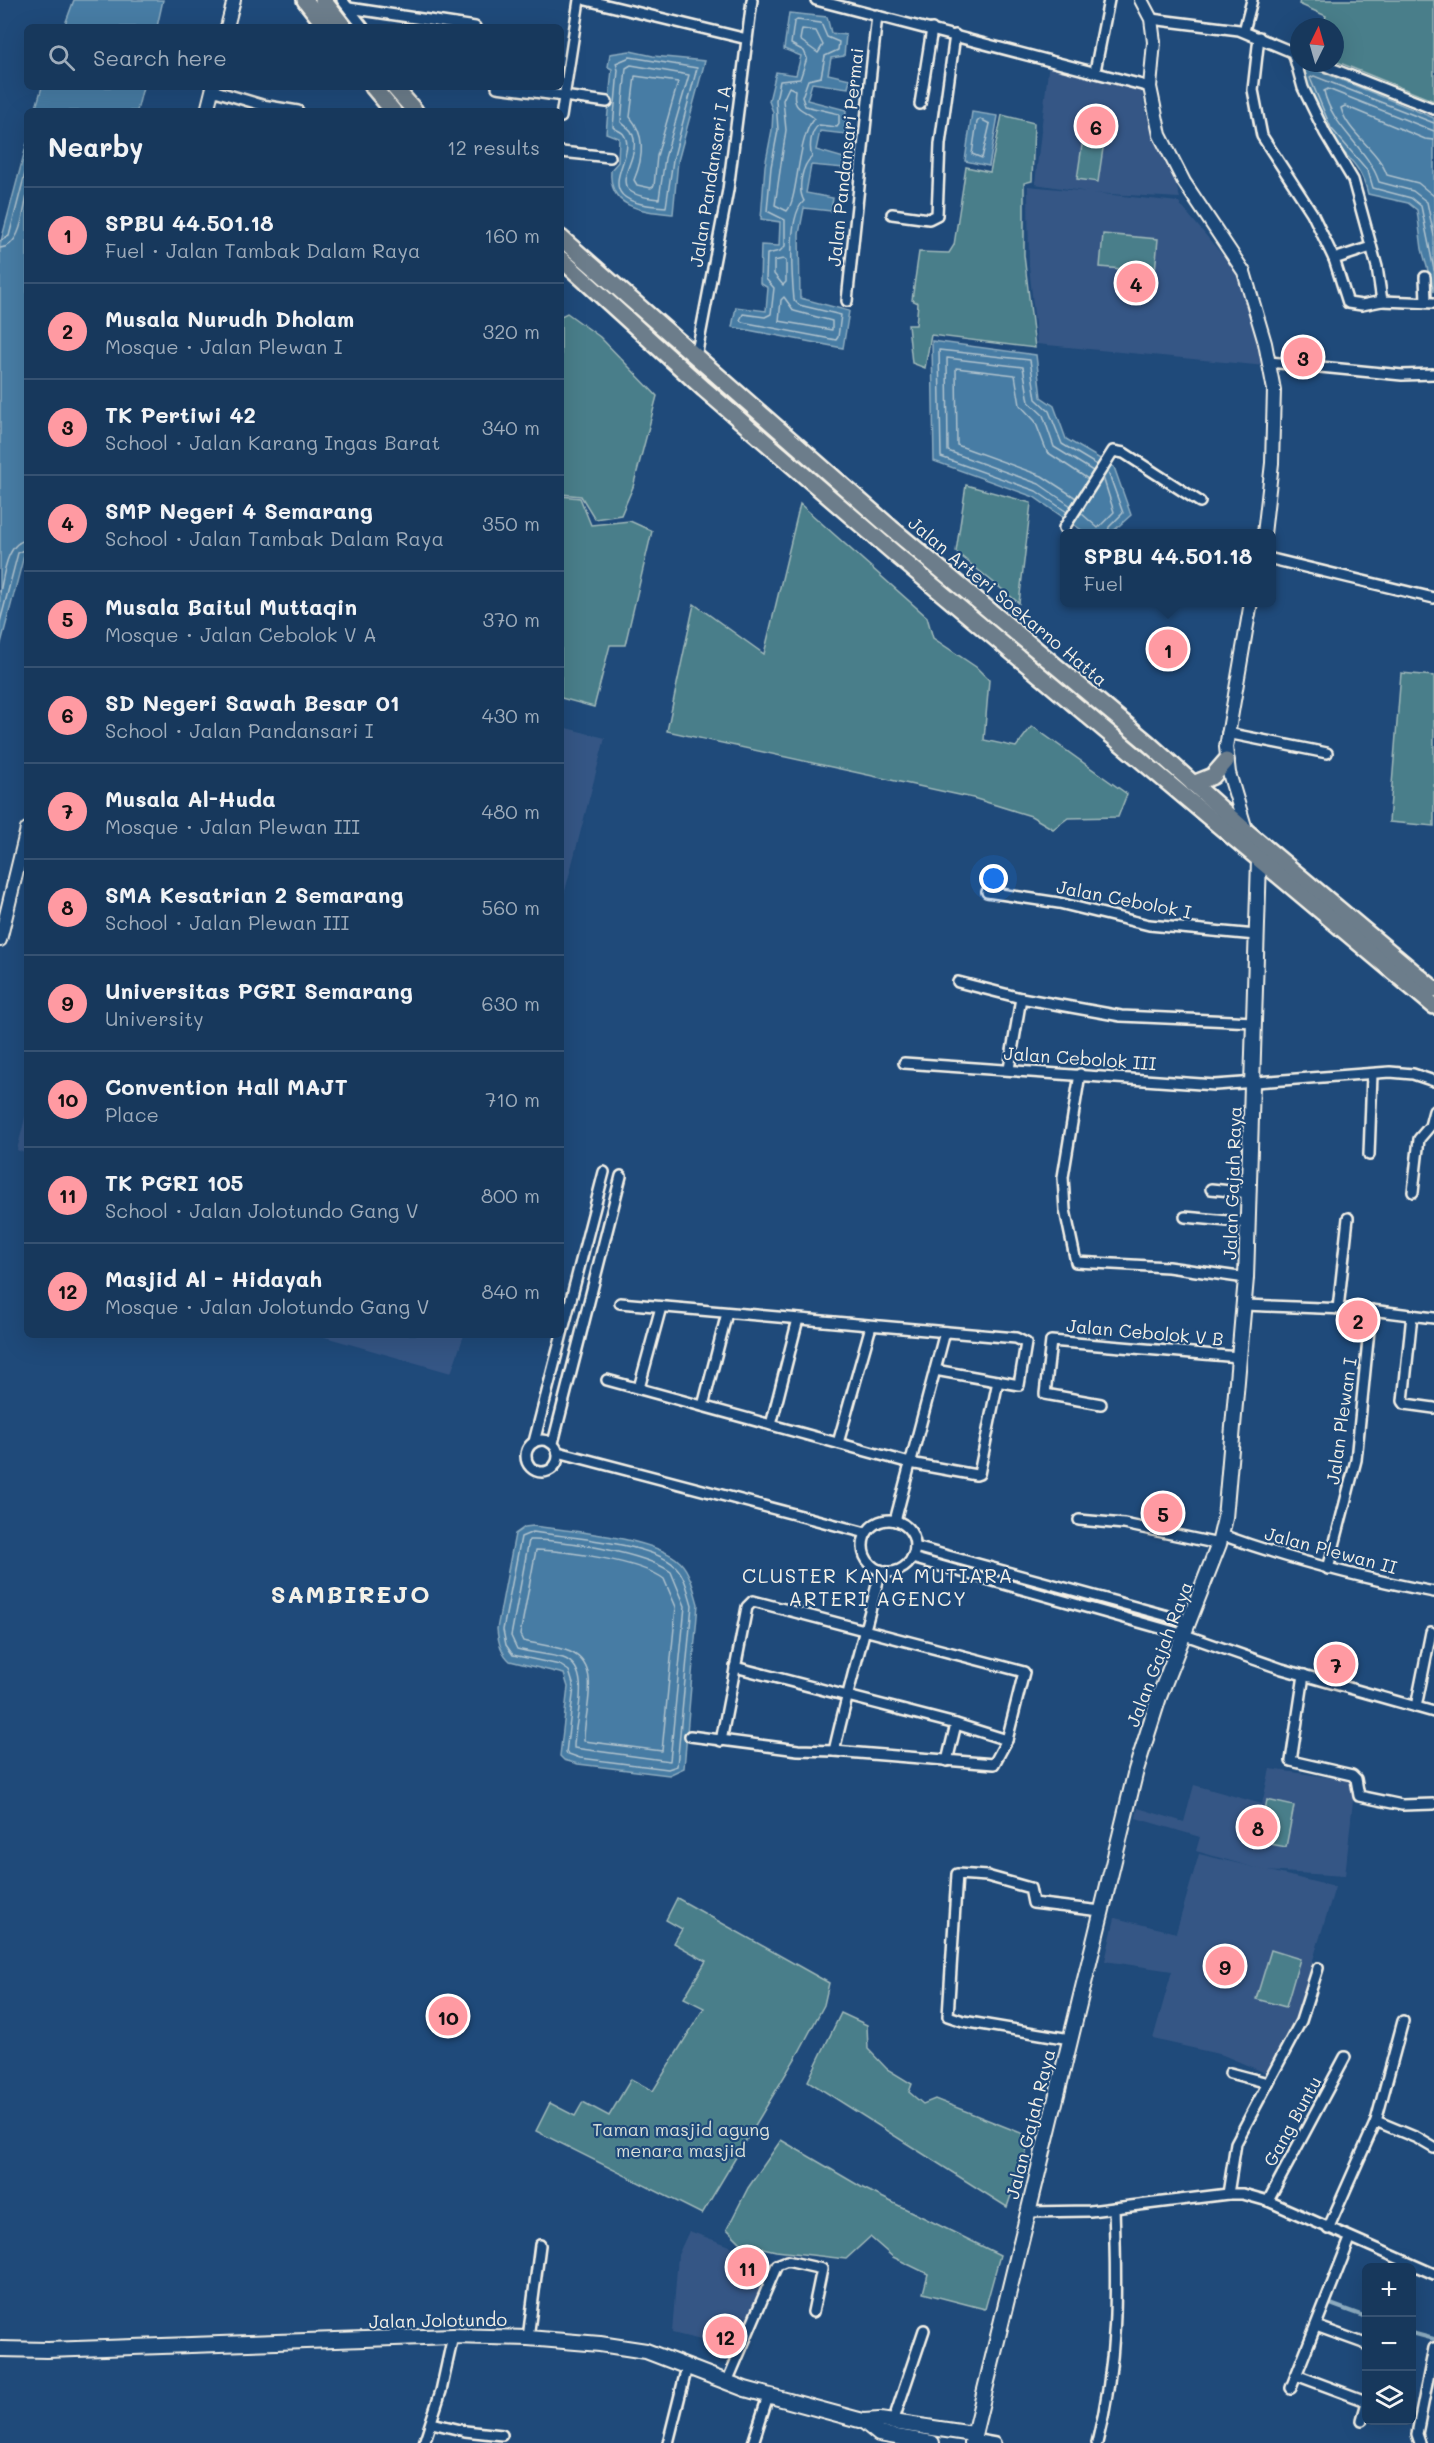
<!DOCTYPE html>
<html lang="en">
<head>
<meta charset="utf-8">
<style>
  body { margin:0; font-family:Mali,sans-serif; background:#244365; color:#f1f3f6 }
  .controls { position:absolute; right:18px; bottom:18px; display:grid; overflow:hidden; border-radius:9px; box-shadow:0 6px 24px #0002 }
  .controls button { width:54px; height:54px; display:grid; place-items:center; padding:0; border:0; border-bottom:2px solid #365272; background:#17385c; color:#f1f3f6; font:30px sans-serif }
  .compass { position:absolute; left:1290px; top:18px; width:54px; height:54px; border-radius:50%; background:#17385c; box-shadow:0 6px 24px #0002; rotate:5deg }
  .you { position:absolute; left:994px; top:879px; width:21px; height:21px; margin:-15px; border:4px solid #fff; border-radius:50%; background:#1a73e8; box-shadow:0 0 0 9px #1a73e833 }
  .badge { display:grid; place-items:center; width:39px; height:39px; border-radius:50%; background:#ff9aa2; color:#111; font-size:20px; font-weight:700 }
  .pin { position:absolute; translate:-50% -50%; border:3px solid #fff; box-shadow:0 2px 6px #0006 }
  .popup { position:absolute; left:1060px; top:529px; width:216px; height:78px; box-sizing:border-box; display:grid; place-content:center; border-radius:9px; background:#17385c; filter:drop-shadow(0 2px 4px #0005); font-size:20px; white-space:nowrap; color:#9eacbb }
  .popup b { font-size:22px; color:#f1f3f6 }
  .popup::after { content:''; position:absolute; left:50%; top:100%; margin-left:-12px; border:12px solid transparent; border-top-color:#17385c }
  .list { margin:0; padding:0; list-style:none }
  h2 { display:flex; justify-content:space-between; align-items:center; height:78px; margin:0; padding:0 24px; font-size:26px }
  h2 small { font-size:20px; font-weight:400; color:#9eacbb }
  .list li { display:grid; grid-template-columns:39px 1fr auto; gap:18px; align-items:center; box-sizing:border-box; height:96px; padding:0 24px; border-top:2px solid #365272 }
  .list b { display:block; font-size:22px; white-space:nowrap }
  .list p { margin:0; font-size:20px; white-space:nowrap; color:#9eacbb }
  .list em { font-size:20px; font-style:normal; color:#9eacbb }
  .icon { flex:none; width:33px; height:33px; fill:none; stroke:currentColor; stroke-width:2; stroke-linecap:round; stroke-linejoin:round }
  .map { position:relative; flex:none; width:1434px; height:2443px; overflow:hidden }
  .search { position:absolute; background:#17385c; box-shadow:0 6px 24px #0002; left:24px; top:24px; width:540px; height:66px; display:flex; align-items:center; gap:15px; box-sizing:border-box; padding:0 21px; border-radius:9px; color:#9eacbb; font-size:22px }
  .panel { position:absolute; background:#17385c; box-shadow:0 6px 24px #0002; left:24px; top:108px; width:540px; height:1230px; border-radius:9px }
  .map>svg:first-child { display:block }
  .built { fill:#365785 }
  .green { fill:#4a7e8a; stroke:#9fb8b9; stroke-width:1.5 }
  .water { fill:#477ca4; stroke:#8cabbf; stroke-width:1.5 }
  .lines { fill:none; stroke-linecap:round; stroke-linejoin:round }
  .shore { stroke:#afc2cd; stroke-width:1.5 }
  .stream { stroke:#8cabbf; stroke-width:4 }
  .minor-casing { stroke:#f4f1e8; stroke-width:14 }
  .tertiary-casing { stroke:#f4f1e8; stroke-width:16 }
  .secondary-casing { stroke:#f4f1e8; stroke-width:18 }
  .primary-casing { stroke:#f4f1e8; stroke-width:20 }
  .minor { stroke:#1f4a7a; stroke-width:9 }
  .tertiary { stroke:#1f4a7a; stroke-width:12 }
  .secondary { stroke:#1f4a7a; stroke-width:14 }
  .primary { stroke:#6c7d8b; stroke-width:15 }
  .labels { text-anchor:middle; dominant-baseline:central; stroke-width:4.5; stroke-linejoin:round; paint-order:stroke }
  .street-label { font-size:18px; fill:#f4f1e8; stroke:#1f4a7a }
  .park-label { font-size:18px; fill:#dae0da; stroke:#1f4a7a }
  .neighbourhood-label { font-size:20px; letter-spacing:1.5px; fill:#f4f1e8; stroke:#1f4a7a }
  .district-label { font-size:24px; font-weight:bold; letter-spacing:1.5px; fill:#f4f1e8; stroke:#1f4a7a }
</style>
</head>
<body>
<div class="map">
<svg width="1434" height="2443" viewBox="0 0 1434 2443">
  <rect width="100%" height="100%" fill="#1f4a7a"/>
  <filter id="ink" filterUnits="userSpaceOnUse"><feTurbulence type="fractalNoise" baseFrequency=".0167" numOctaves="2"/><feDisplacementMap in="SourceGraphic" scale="12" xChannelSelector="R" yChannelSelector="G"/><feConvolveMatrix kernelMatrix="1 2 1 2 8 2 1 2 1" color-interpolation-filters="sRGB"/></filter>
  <g filter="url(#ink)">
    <g class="built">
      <path d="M1049,62L1141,87L1146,114L1170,165L1180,198L1094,193L1178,202L1234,269L1258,326L1266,366L1037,344L1029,265L1028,186L1089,192L1035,184Z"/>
      <path d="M566,728L605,738L561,906V747Z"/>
      <path d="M27,1110V1154L17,1150Z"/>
      <path d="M318,1335H464L451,1373Z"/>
      <path d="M1270,1769L1355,1781L1345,1876L1266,1871L1196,1851L1200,1837L1136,1818L1138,1808L1184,1822L1194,1785L1262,1804Z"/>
      <path d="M1199,1854L1335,1887L1294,2023L1268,2074L1223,2055L1153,2039L1172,1971L1105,1961L1115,1918L1176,1933Z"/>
      <path d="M689,2231L774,2262L748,2327L716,2315L701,2340L672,2333L678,2255Z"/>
    </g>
    <g class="green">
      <path d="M1300,0H1434V101L1335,61V27H1323L1326,16L1299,4Z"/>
      <path d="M1002,115L1034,123L1032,181L1024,183V255L1035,348L931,335L925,368L912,363L908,325H916L918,303L912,300L919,252L949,253L954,245L966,167L990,172Z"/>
      <path d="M1084,132L1105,135L1098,182L1077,179Z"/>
      <path d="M1103,234L1158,239L1155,272L1100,267Z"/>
      <path d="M567,313L600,337L657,396L633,487L621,515L595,519L581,496L561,494V316Z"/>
      <path d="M966,485L1031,503L1019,603L956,552Z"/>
      <path d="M561,496L580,498L591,525L630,521L652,531L625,645H610L594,707L561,698Z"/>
      <path d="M800,504L927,617L933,638L976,667L989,680L984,740L1016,747L1032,726L1127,794L1118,817L1068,818L1053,829L1031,816L973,798L667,731L694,604L764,654Z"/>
      <path d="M1401,673L1434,676V826L1389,822Z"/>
      <path d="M1267,1800L1294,1806L1286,1847L1259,1842Z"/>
      <path d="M677,1898L829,1983L824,2005L799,2052L702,2214L536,2131L550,2103L575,2116L583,2102L609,2116L631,2079L653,2091L704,2008L684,1998L706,1961L674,1943L682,1929L666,1920Z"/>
      <path d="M1271,1950L1300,1959L1286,2007L1256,1999Z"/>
      <path d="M841,2013L867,2025L868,2049L887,2069L912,2084L909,2092L923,2104L935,2099L1031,2137L1007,2207L808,2081Z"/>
      <path d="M781,2140L863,2188L1000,2255L985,2309L923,2293L928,2274L893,2257L870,2237L846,2259L776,2251L741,2243L727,2229L748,2188Z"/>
    </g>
    <g class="water">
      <path d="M74,0H163L157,27H64Z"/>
      <path d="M789,13L827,17L831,33L846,35L844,56L831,58L828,74L850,79L848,88L812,83L807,100L846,110L845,134L820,131L816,150L844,158V168L811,165L806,193L833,198L831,211L804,208L799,234L800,298L849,311L843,348L732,327L736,307L766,311L768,288L760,283L761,245L779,246L780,222L761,219L765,166L772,130L773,112L769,101L776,72L796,75L801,56L784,49Z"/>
      <path d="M630,51L653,56L705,61L678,161L673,214C643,211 608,209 611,170L618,162L619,138L606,133L612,69L608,67L610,54Z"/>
      <path d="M1305,65L1434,118V292L1422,249L1417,210L1408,203L1368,194C1360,161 1344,157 1327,132C1315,114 1304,87 1305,65Z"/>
      <path d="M42,87H143L137,111H35Z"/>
      <path d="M972,112L998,116L989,166L965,161Z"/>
      <path d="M27,143V544L0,647V245Z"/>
      <path d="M932,341L1036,355L1041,397L1054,406L1066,439L1114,467L1131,515L1111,533H1086L1034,497L934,461Z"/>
      <path d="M533,1526C568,1531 654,1537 680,1562C690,1572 694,1590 698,1604L684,1768L669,1775L578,1764L564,1760L560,1756L568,1687L564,1674L510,1661C501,1653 498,1642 497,1629L515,1534L525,1527Z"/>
    </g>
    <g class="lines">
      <g class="shore">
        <path d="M797,20L821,23L827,37L839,42L838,50L825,56L821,77L808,80L802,97L805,106L839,114V124L837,127L819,125C810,131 809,148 812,157C802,165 797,189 804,201C787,216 792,278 794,300L799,305L841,315L838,337L836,340L742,322L740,320L743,314L765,317L771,314L774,288L766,279L767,254L780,251L785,246V220L767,211L771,167L778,130L776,100L780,81L800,79L807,58L804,51L791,44L794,22Z"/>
        <path d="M802,29L816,31L823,45L818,53L800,40Z"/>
        <path d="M630,57L697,68L673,160L666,207C579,203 640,158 624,135C622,131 615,130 613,127L618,70L616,63Z"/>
        <path d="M631,65L689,75L665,158L659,199C592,193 648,160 631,131C628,127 623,125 621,122L626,68Z"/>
        <path d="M635,76L678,82L657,156L654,186L651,188L637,185L634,180C643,159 646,136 630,117Z"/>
        <path d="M789,87L795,90C792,110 802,108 814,118C797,139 798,200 787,211L775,205L786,130L783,100Z"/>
        <path d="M980,119L990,124L982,158L972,154L977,122Z"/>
        <path d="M1434,123L1314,76L1310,78L1331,128L1368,171L1373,188L1411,198L1421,206L1434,270"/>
        <path d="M1434,131L1328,89L1324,91C1332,128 1368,148 1379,182L1413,191L1427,202L1434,236"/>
        <path d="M1434,140L1425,139L1345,106L1341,108C1348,134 1378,149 1387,175L1418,183L1434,196"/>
        <path d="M0,241L9,236L27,166"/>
        <path d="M0,248C21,247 23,212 27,196"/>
        <path d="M783,259L786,261V282L783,285L774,274V261Z"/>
        <path d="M784,297L794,311L832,321V330L779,321L781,300Z"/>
        <path d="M1076,498L1042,476L957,445L956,368L1015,375L1020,405L1035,421L1047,452L1088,479"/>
        <path d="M1071,506L1039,484L948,451L947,358L1023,367L1029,402L1043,415L1054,447L1093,471"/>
        <path d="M1067,512L1036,491L941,457L939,350L1030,360L1036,399L1049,411L1062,444L1097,465"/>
        <path d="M1081,513L1098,528L1114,512L1103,477"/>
        <path d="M1108,534L1109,527L1123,513L1108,471"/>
        <path d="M0,592C4,576 6,542 27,540"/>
        <path d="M0,622L18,553L27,548"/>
        <path d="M533,1532C565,1537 654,1543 676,1567C685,1576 688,1592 692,1605L677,1766L668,1769L580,1758L566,1753L574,1687L569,1671L560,1665L513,1655L506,1645L503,1630L521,1537Z"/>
        <path d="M529,1540C561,1539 645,1553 671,1572L685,1606L670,1761L574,1748C573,1724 595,1669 563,1658C548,1654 532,1653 517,1649L511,1636Z"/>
        <path d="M536,1550C567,1551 640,1561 664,1579L676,1607L662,1751L584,1741C583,1712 606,1662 565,1650C551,1646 537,1644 523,1641L520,1635Z"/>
      </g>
      <g class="stream">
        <path d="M1325,2302L1366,2317"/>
        <path d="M1412,2333L1434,2339"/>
      </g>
      <defs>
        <g id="minor">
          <path d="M342,0L363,27"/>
          <path d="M586,0L747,39"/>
          <path d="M816,0L1150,87"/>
          <path d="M349,8L475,27"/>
          <path d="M1151,19L1239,30L1297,54"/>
          <path d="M1244,31L1252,0"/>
          <path d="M1259,37L1253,90L1262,136L1312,213L1334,259"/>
          <path d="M1293,52L1303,88L1325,133L1353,180L1377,267L1382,301L1434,303"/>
          <path d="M1318,63L1434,109"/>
          <path d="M1095,71L1109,0"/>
          <path d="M497,87L607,102"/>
          <path d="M212,90L262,105L298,111"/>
          <path d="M920,104L932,29"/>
          <path d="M561,117L579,0"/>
          <path d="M561,152L610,157"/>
          <path d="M892,214L929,219L937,215L940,144L955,35"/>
          <path d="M1371,247L1334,259L1348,303L1362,305L1382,301"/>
          <path d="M1425,277L1426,301"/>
          <path d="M847,301L877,15"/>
          <path d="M696,357L728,190L752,0"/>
          <path d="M1269,362L1402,375L1434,374"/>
          <path d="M1064,528L1113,451L1124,453L1200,502"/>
          <path d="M1272,559L1434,598"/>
          <path d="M1227,733L1327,753"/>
          <path d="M987,892L1059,903L1149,925L1256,935"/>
          <path d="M958,982L1021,998L1121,1016L1254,1022"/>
          <path d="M904,1063L1215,1085L1390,1072L1413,1074L1434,1081"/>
          <path d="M1009,1069L1021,998"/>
          <path d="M1080,1074L1063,1177L1065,1210L1076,1262L1168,1267L1246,1278"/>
          <path d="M1369,1155L1372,1074"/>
          <path d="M1211,1189L1250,1193"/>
          <path d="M1413,1192L1419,1139L1430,1126L1434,1111"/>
          <path d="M1185,1217L1249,1223"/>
          <path d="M620,1303L1016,1338L1026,1343L1019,1385L935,1370"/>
          <path d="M1244,1305L1371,1310L1434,1318"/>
          <path d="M1338,1309L1348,1218"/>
          <path d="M1412,1315L1403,1401L1405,1404L1434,1408"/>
          <path d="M607,1380L910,1463L976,1475L979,1474L998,1381"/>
          <path d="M639,1388L661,1307"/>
          <path d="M1101,1404L1045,1394L1051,1341L1239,1357"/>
          <path d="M703,1406L727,1313"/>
          <path d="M771,1425L798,1319"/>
          <circle cx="542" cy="1456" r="16"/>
          <path d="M534,1442L604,1172"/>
          <path d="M553,1443L621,1176"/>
          <path d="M838,1443L871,1326"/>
          <path d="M558,1452L866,1533"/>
          <path d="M1079,1520L1124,1524L1219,1544"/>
          <circle cx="889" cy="1546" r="26"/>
          <path d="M895,1521L945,1332"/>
          <path d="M1222,1535C1291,1560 1361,1578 1434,1592"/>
          <path d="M915,1547L1190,1622"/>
          <path d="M912,1558L1185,1635L1282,1669L1434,1712"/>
          <path d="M1328,1569L1356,1460L1371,1310"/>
          <path d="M735,1667L956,1724L1007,1740"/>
          <path d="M1304,1675L1291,1761L1352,1775L1356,1779L1359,1796L1402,1805L1434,1804"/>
          <path d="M1416,1707L1431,1632"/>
          <path d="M690,1736L798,1750L834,1751"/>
          <path d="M721,1741L747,1607L753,1601L1024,1672L1007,1740L994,1764L834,1751C848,1690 865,1630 881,1570"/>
          <path d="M947,1761L956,1724"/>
          <path d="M1070,2039L963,2021L948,2016L957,1874L987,1876L1030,1888L1033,1903L1101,1911"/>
          <path d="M1230,2073L1268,2083"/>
          <path d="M1376,2121L1417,2138L1434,2148"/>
          <path d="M1228,2194L1236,2143L1301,2021L1318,1968"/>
          <path d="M1268,2201L1345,2057"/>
          <path d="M1027,2212L1090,2211L1228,2194H1243L1268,2201L1434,2274"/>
          <path d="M1328,2229L1376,2121L1403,2021"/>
          <path d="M1316,2326L1366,2344"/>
          <path d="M528,2338L540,2245"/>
          <path d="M1296,2375L1366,2401"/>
          <path d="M727,2382L777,2265L787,2261L822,2269L813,2312"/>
          <path d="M1291,2388L1350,2239"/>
          <path d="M1362,2420L1366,2406"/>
          <path d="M893,2422L924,2330"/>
          <path d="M432,2423L465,2431L502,2435"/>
          <path d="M973,2439L995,2443"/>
          <path d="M424,2443L441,2391L453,2336"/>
          <path d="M668,2443L687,2367"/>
          <path d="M753,2443L768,2396"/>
          <path d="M1097,2443C1118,2361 1117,2292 1114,2208"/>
          <path d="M1420,2443L1417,2434L1434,2348"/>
        </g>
        <g id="tertiary">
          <path d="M1141,0L1151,19L1154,42L1150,87L1160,135L1184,182L1244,272L1265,343L1274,390L1272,463L1264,534"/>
          <path d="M227,27L234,0"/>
          <path d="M207,111L213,87"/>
          <path d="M1247,833L1229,773L1226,747L1251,602"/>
          <path d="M0,940L27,829"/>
        </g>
        <g id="secondary">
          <path d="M0,2349L47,2350L453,2336L528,2338L600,2344L646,2351L745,2389L863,2421L880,2420L973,2434"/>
          <path d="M863,2421L879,2434L932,2443"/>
          <path d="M972,2443L1136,1770L1159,1697L1219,1544L1225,1518L1246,1278L1259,860"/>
        </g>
        <g id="primary">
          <path d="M305,0L326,27"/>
          <path d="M323,0L344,27"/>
          <path d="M373,87L393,111"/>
          <path d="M394,87L415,111"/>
          <path d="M561,238L891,528L1148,743L1247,832L1434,989"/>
          <path d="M561,259L704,389L894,553L1434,1006"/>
          <path d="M1193,784L1213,776L1226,761"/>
        </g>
      </defs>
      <use href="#minor" class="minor-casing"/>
      <use href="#tertiary" class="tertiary-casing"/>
      <use href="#secondary" class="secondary-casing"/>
      <use href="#primary" class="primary-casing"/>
      <use href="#minor" class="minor"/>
      <use href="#tertiary" class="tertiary"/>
      <use href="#secondary" class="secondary"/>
      <use href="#primary" class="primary"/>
    </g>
  </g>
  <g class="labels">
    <g class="street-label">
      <text transform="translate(845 157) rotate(-84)">Jalan Pandansari Permai</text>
      <text transform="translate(710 176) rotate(-81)">Jalan Pandansari I A</text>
      <text transform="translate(1008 601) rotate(40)">Jalan Arteri Soekarno Hatta</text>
      <text transform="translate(1124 899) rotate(11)">Jalan Cebolok I</text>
      <text transform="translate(1080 1058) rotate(4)">Jalan Cebolok III</text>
      <text transform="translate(1232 1183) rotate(-88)">Jalan Gajah Raya</text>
      <text transform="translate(1145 1332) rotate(5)">Jalan Cebolok V B</text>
      <text transform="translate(1341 1421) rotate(-82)">Jalan Plewan I</text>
      <text transform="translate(1331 1550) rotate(15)">Jalan Plewan II</text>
      <text transform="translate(1159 1654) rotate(-69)">Jalan Gajah Raya</text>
      <text transform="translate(1292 2121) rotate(-61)">Gang Buntu</text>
      <text transform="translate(1030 2124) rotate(-76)">Jalan Gajah Raya</text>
      <text transform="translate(438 2320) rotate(-1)">Jalan Jolotundo</text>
    </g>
    <g class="park-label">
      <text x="681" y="2129">Taman masjid agung<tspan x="681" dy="21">menara masjid</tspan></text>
    </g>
    <g class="neighbourhood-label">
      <text x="878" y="1575">CLUSTER KANA MUTIARA<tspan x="878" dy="23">ARTERI AGENCY</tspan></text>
    </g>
    <g class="district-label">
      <text x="351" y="1593">SAMBIREJO</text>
    </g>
  </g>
</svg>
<div class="controls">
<button>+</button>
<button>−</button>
<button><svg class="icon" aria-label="layers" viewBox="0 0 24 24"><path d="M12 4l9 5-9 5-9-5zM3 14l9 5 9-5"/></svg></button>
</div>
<svg class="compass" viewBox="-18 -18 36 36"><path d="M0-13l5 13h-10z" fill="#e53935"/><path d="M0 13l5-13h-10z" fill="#9eacbb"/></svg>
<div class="you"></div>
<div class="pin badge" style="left:1168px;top:649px">1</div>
<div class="popup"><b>SPBU 44.501.18</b>Fuel</div>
<div class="pin badge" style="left:1358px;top:1320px">2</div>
<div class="pin badge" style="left:1303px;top:357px">3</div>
<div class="pin badge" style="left:1136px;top:283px">4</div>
<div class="pin badge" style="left:1163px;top:1513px">5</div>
<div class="pin badge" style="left:1096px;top:126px">6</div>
<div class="pin badge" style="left:1336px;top:1664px">7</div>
<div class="pin badge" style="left:1258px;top:1827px">8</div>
<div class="pin badge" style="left:1225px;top:1966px">9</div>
<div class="pin badge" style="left:448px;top:2016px">10</div>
<div class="pin badge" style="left:747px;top:2267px">11</div>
<div class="pin badge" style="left:725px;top:2336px">12</div>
<div class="search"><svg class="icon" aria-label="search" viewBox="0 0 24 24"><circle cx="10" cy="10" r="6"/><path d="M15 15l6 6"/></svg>Search here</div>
<section class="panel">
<h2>Nearby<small>12 results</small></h2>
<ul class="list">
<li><span class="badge">1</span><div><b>SPBU 44.501.18</b><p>Fuel · Jalan Tambak Dalam Raya</p></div><em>160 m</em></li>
<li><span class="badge">2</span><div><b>Musala Nurudh Dholam</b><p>Mosque · Jalan Plewan I</p></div><em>320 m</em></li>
<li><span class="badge">3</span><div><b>TK Pertiwi 42</b><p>School · Jalan Karang Ingas Barat</p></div><em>340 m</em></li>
<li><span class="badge">4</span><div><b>SMP Negeri 4 Semarang</b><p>School · Jalan Tambak Dalam Raya</p></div><em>350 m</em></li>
<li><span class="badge">5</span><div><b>Musala Baitul Muttaqin</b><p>Mosque · Jalan Cebolok V A</p></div><em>370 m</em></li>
<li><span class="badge">6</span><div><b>SD Negeri Sawah Besar 01</b><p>School · Jalan Pandansari I</p></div><em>430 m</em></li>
<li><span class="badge">7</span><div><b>Musala Al-Huda</b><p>Mosque · Jalan Plewan III</p></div><em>480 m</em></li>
<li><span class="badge">8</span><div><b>SMA Kesatrian 2 Semarang</b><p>School · Jalan Plewan III</p></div><em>560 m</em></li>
<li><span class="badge">9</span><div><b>Universitas PGRI Semarang</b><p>University</p></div><em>630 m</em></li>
<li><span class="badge">10</span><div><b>Convention Hall MAJT</b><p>Place</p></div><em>710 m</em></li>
<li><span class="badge">11</span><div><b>TK PGRI 105</b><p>School · Jalan Jolotundo Gang V</p></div><em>800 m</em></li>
<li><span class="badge">12</span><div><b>Masjid Al - Hidayah</b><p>Mosque · Jalan Jolotundo Gang V</p></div><em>840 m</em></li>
</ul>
</section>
</div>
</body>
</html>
